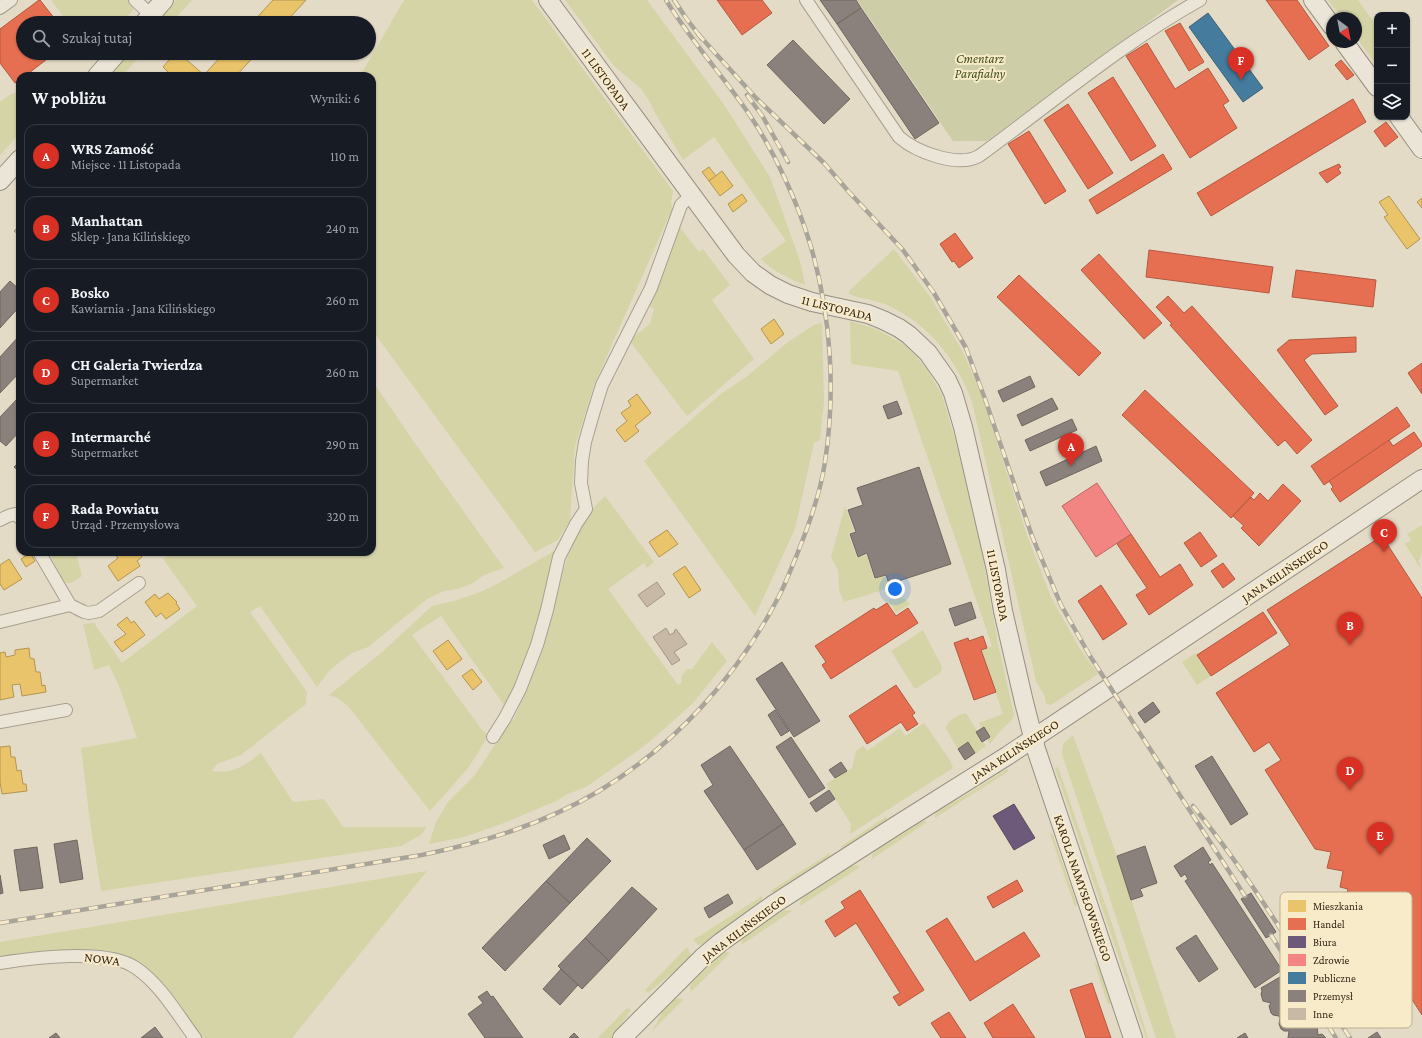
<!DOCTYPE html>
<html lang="pl">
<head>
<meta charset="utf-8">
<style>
  body { margin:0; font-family:"Crimson Pro",serif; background:#242831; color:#f1f3f6 }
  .controls { position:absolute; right:12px; top:12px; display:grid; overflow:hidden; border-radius:8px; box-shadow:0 1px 3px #0004 }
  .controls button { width:36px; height:36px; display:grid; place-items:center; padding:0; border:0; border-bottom:1px solid #363941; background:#171b24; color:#f1f3f6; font:20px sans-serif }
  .compass { position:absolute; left:1326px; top:12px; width:36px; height:36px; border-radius:50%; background:#171b24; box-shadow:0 1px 3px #0004; rotate:148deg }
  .you { position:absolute; left:895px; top:589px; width:14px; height:14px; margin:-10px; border:3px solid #fff; border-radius:50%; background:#1a73e8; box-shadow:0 0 0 6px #1a73e833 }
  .badge { display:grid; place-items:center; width:26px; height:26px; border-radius:50%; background:#d93025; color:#fff; font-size:13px; font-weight:700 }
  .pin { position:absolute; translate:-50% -33px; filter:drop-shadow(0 1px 2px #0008) }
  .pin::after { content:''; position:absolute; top:21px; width:14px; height:12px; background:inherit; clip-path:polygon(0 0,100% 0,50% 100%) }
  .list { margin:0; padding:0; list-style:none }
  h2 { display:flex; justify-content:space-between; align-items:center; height:52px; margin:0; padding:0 16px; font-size:17px }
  h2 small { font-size:13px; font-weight:400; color:#9ea1a6 }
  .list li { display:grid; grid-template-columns:26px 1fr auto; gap:12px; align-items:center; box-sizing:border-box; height:64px; margin:0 8px 8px; padding:0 8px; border:1px solid #363941; border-radius:12px }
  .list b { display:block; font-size:15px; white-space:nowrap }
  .list p { margin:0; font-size:13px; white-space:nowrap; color:#9ea1a6 }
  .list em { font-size:13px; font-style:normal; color:#9ea1a6 }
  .icon { flex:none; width:22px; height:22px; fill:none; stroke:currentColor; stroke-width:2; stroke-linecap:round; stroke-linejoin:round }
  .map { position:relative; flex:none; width:1422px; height:1038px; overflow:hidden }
  .search { position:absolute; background:#171b24; box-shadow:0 1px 3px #0004; left:16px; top:16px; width:360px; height:44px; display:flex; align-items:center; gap:10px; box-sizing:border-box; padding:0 14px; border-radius:22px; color:#9ea1a6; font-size:15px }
  .panel { position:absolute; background:#171b24; box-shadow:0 1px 3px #0004; left:16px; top:72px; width:360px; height:484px; border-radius:12px }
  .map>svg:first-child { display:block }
  .green { fill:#d4d4a7 }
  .cemetery { fill:#cdcda7 }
  .homes { fill:#e9c46a; stroke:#b39552 }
  .shops { fill:#e76f51; stroke:#b25940 }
  .offices { fill:#6d597a; stroke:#5c4a5d }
  .health { fill:#f28482; stroke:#b96862 }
  .public { fill:#457b9d; stroke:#406275 }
  .industry { fill:#8a817c; stroke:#70665e }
  .building { fill:#c8b9a7; stroke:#a39686 }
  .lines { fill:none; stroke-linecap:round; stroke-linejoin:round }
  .street-casing { stroke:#a89f90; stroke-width:14 }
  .secondary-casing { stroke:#978f80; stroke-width:20 }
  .street { stroke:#ebe5d8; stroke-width:12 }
  .secondary { stroke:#ebe5d8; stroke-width:18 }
  .rail-casing { stroke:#a9a499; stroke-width:4.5 }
  .rail { stroke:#f8ebc9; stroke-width:3; stroke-dasharray:9; stroke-linecap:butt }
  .labels { text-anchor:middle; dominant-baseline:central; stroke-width:4; stroke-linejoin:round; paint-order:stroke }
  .park-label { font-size:13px; font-style:italic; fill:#45531e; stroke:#f8ebc9 }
  .street-label { font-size:13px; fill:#352719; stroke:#f8ebc9 }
  .key { fill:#f8ebc9; stroke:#beb094; stroke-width:1 }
  .key-label { font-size:11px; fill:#352719 }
</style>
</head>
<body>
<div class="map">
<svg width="1422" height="1038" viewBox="0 0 1422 1038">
  <rect width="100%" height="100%" fill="#e4dbc6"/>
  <g class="green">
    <path d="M51,0H128L134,9L122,23H68Z"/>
    <path d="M176,0H192L171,23H155Z"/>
    <path d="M404,0H532L673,191L671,202L673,212L669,216L594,385L575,446L570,520L558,540L535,552L372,330V76H360Z"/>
    <path d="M565,0H647L723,103L770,177L800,261L805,285C789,279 773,271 761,259L786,241L714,137L683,160L654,111L650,102L641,89L614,66Z"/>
    <path d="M1328,0H1358L1377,27V62L1375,63L1356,37V18H1342Z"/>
    <path d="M128,53H143L122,76H111L112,70Z"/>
    <path d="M20,90V133L0,155V102L11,94L16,93Z"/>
    <path d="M678,225L699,252L703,249L730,285L712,300L754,359L687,416L629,340L650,324L654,309L648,305Z"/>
    <path d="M894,249L931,298L963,352L984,402L1027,535L1051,597L1080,649L1098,674L1051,705L1046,704L1045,697L1036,681L972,402C957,360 929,324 887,305C875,300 861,299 849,294V291Z"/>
    <path d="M850,321L876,329L903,344L913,353L926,368L942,395L956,443L983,557L998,644L1014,715L1012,720L1000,731L990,744L987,739L990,737L984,727L981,728L979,723L1003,714L981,650L992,646L898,371L851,364Z"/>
    <path d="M822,323L824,402L820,440L814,443L795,529L755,616L644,461L722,393L746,377L788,342L814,325Z"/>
    <path d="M372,380L414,442L504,568L484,575L473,583L458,589L444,591L427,599L368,647L350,654L330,670L317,687L260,606L250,612L307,692L306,704L241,755L217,764L212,771C234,774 243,766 261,753L293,802L324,799L343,827H427L421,835L401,846L101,891L90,822L81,748L137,738L119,686L109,665L94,670L83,624L94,623L122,663L197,606L163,559L173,552H372Z"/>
    <path d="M605,496L654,562L647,568L644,563L608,589L678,685L682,682L681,677L687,669H692L712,642L727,661L693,703L662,731L639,750L586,787L568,794L556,801L504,823L464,837L429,844L436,822L448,802L475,775L509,723L514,719L526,691L549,629L563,572L573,539L586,515Z"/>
    <path d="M845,506L854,531L848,533L857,558L867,555L874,579L885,576L889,588L844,602L839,590L838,570L831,557Z"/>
    <path d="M1422,525V552L1419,561L1421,569L1405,544L1411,540L1407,534Z"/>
    <path d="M554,551L556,558L543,607L514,695L504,705L441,616L412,635L480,727L488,736L469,767L430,811L348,706L337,698L329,695L381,653L432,606L454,601L478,593L497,584Z"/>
    <path d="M57,552H76L82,576L71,583H64L51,557Z"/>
    <path d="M900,597L905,599L910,604L896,613L888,600Z"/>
    <path d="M923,630L941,665L942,669L940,673L915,689L891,651Z"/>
    <path d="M1196,653L1211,676L1197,685L1182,662Z"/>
    <path d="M966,713L977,731L976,732L986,746L975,754L968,743L958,749L946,729C947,719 958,716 966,713Z"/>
    <path d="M924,723L950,760L953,768L850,834L851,824L826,784L852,768L856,751L863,746L867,751L900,728L905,736Z"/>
    <path d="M1073,735L1117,856L1176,1038H1156L1062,754L1063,744Z"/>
    <path d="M1058,767L1112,924L1148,1038H1146L1055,768Z"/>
    <path d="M1007,769L1009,771L935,818V814L938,811L971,792Z"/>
    <path d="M887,816V821L845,848L840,847Z"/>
    <path d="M923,821L927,822L872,859V855L875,851L920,822Z"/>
    <path d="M1049,831L1053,835L1077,904L1075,907Z"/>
    <path d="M830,853V858L775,893L770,891Z"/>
    <path d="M857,865L860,867L800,906L801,900L805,896L851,866Z"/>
    <path d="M427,871L292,1038H201L170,997L130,959H0V942Z"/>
    <path d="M762,896V902L705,944L699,945L693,940Z"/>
    <path d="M787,910L792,911L741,945L742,940L745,936L782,911Z"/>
    <path d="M687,947L691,955L688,960L648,993L645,990Z"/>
    <path d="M726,952L730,953L691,992L690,986L693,981L723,953Z"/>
    <path d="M1094,962L1098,966L1111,1003L1108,1005Z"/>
    <path d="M679,998L683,1000L653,1030V1029C660,1019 665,1001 679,998Z"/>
    <path d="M627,1008L631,1010L612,1038H598Z"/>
  </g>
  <path class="cemetery" d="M857,0H1178L990,139L986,141H953Z"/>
  <g class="homes">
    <path d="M273,0H306L285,23H252Z"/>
    <path d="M175,53H179L204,75L224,53H257L236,76H168L170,74L163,67Z"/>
    <path d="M709,167L716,176L709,181L702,172Z"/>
    <path d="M722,171L733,186L720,196L709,181Z"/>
    <path d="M742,194L747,201L733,212L728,204Z"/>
    <path d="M1389,196L1420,239L1407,249L1384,217L1388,215L1379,202Z"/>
    <path d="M1422,198V208L1417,202Z"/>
    <path d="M774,319L784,334L771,344L761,329Z"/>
    <path d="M637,394L651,413L635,426L639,431L625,442L616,430L627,421L621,413L631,406L628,401Z"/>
    <path d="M667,530L678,544L659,557L649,542Z"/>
    <path d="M113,552H138L142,557L137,561L140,566L118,581L108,566L118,558Z"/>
    <path d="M30,553L35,561L26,567L21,559Z"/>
    <path d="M9,559L22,579L4,590L0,584V565Z"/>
    <path d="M685,566L701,590L689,598L673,574Z"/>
    <path d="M168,593L177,602L176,603L180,609L166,619L161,613L156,617L145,602L155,594L159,599Z"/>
    <path d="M127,617L131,623L134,621L145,635L122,652L114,642L126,634L117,625Z"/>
    <path d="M448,640L462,659L447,670L433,651Z"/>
    <path d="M29,648L30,658L34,659L36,672H40L42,686L45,685L46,692L22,696L20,684L12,685L14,697L0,700V653L5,652L6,657L15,655V650Z"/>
    <path d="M472,669L482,682L473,690L462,676Z"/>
    <path d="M10,746L11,757H15L17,771L21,770L23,784H26L27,791L2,794L0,782V747Z"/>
  </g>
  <g class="shops">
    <path d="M39,0H40L58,23H23V53H55L25,76H20V80L15,83L0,63V29Z"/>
    <path d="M717,0H762L772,13L742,35Z"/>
    <path d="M1266,0H1297L1329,46L1309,60Z"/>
    <path d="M1180,23L1204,62L1189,71L1165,31Z"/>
    <path d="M1147,43L1175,89L1208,68L1229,101L1223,105L1237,128L1190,158L1126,56Z"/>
    <path d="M1341,60L1354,75L1347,80L1335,65Z"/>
    <path d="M1113,77L1156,146L1131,161L1088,93Z"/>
    <path d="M1353,99L1366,122L1211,216L1197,193Z"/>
    <path d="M1068,104L1113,173L1088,189L1044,120Z"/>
    <path d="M1386,122L1398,137L1385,147L1374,131Z"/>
    <path d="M1029,131L1066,191L1045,204L1008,144Z"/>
    <path d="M1163,154L1172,169L1097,214L1089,200Z"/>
    <path d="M1339,164L1341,167L1338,169L1341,173L1327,183L1319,173Z"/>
    <path d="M955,233L973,258L959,268L954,261L952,262L940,244Z"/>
    <path d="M1149,250L1273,267L1269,293L1146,277Z"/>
    <path d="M1099,254L1162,323L1144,339L1081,270Z"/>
    <path d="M1296,270L1376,280L1373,307L1292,297Z"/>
    <path d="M1019,275L1101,353L1079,376L997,297Z"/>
    <path d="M1168,296L1184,313L1192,306L1312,440L1297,454L1285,440L1278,446L1170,325L1172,324L1156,307Z"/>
    <path d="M1356,337V352L1312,354L1304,360L1338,406L1325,415L1277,350L1289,340Z"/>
    <path d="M1422,363V394L1408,373Z"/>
    <path d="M1145,390L1254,493L1231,518L1122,415Z"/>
    <path d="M1397,407L1410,426L1324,485L1311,466Z"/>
    <path d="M1414,432L1422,444V446L1340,502L1331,489L1333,487L1329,481L1389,440L1393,446Z"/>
    <path d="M1283,484L1301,501L1259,546L1241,528L1244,526L1233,516L1251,497L1254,500L1260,493L1268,501Z"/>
    <path d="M1200,532L1217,556L1201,567L1184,543Z"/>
    <path d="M1131,534L1160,577L1180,564L1193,585L1149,615L1136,595L1147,588L1117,544Z"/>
    <path d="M1382,536L1422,598V1015L1352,906L1354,899L1346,897L1348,889L1340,887L1343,871L1327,868L1331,852L1315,849L1265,770L1281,760L1269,742L1254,752L1216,693L1290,645L1267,610Z"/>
    <path d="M1223,563L1235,579L1223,588L1211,571Z"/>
    <path d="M1101,585L1127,624L1103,640L1078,601Z"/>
    <path d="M887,603L896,616L908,608L918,623L831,679L822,665L826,662L815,646L874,608L876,610Z"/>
    <path d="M1263,612L1277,633L1211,676L1197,655Z"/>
    <path d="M983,636L987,648L981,650L996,692L974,700L954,643L968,638L969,641Z"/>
    <path d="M896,685L915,713L912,715L918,724L907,731L901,722L867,744L849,716Z"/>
    <path d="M1017,880L1023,891L993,908L987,897Z"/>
    <path d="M860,890L924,990L899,1006L893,997L900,993L856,923L835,937L825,921L845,908L841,902Z"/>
    <path d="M947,918L975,962L1024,932L1040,956L970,1001L926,931Z"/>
    <path d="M1092,983L1111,1038H1086L1070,990Z"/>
    <path d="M1013,1004L1035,1038H993L984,1023Z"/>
    <path d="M949,1012L966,1038H941L931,1023Z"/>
  </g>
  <path class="offices" d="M1014,804L1035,838L1014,850L993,816Z"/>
  <path class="health" d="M1097,483L1131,534L1096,557L1062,506Z"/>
  <path class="public" d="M1208,13L1263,88L1243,102L1189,27Z"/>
  <g class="industry">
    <path d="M820,0H856L861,8L837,24Z"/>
    <path d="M861,8L939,123L915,139L837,24Z"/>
    <path d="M793,40L850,99L824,124L767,65Z"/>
    <path d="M10,281L20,290V306L0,328V292Z"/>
    <path d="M20,335V372L0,393V357Z"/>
    <path d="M1030,376L1035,387L1003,402L998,391Z"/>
    <path d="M20,396V431L6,446L0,441V417Z"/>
    <path d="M1052,398L1058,409L1022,426L1017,415Z"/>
    <path d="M897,401L902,414L888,419L883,406Z"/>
    <path d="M1072,419L1077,430L1030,451L1025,440Z"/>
    <path d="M1096,446L1102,461L1046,486L1040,472Z"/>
    <path d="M20,461V472L14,467Z"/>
    <path d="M919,467L951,564L889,584L886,575L875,578L867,553L858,557L850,534L856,532L848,510L863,505L857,488Z"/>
    <path d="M971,602L976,618L955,626L949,609Z"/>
    <path d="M782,662L820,721L794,737L756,679Z"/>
    <path d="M1153,702L1160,712L1145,723L1138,713Z"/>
    <path d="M775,710L789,731L781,736L768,715Z"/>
    <path d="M984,727L990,737L982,742L976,732Z"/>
    <path d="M791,737L825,788L809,798L776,747Z"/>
    <path d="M968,742L975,753L965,760L958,749Z"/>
    <path d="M730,746L783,824L744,850L704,791L713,785L701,765Z"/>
    <path d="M1212,756L1248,814L1231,825L1195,766Z"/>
    <path d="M841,762L847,771L835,778L829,770Z"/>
    <path d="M829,790L835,799L816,812L810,803Z"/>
    <path d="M783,824L796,844L757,870L744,850Z"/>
    <path d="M564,835L570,849L549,859L543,845Z"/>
    <path d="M587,838L611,861L570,903L546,881Z"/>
    <path d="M77,840L83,879L60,883L54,844Z"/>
    <path d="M1145,846L1157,883L1140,889L1143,896L1131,900L1117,856Z"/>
    <path d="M37,847L43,888L20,891L14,850Z"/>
    <path d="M1203,847L1211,860L1208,862L1210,865L1212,863L1282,970L1255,988L1185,881L1188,879L1185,874L1181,877L1174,866Z"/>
    <path d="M0,875L3,893L0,894Z"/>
    <path d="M546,881L570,903L505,971L482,948Z"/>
    <path d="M632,887L657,909L609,961L585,938Z"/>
    <path d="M1251,893L1276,932L1266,938L1241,899Z"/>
    <path d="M728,894L733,903L709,918L704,908Z"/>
    <path d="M1196,935L1218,969L1199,982L1176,948Z"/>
    <path d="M585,938L609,961L582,989L558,966Z"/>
    <path d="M561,969L578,985L560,1005L543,989Z"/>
    <path d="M1280,977L1288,980L1290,985L1289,990L1290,992H1295L1298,996L1299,1001L1298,1004L1299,1007H1304L1307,1009L1309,1013L1308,1020H1314L1317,1025L1318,1035L1322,1034L1326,1038H1288L1289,1031H1284L1281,1029L1279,1024L1280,1018L1279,1016L1273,1015L1271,1013L1269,1006L1271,1003L1263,1001L1261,994L1262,991L1261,988Z"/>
    <path d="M487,991L491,997L493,996L523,1038H485L468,1014L483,1003L478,997Z"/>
    <path d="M155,1027L163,1038H141Z"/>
    <path d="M1377,1032L1381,1038H1368Z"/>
    <path d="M56,1033L60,1038H49Z"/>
    <path d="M574,1033L579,1038H569Z"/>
    <path d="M1245,1033L1248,1038H1237Z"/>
  </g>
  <g class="building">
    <path d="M20,225V236L14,231Z"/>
    <path d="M657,582L665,594L647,607L638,595Z"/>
    <path d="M666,628L670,635L675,632L674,631L676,629L687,644L674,652L680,660L672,665L653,637Z"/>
  </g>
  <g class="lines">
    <defs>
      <g id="street">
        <path d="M135,0L151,15"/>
        <path d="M806,0L899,137C916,152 958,168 979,156C1052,103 1121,44 1200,0"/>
        <path d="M0,8L11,0"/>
        <path d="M0,520L8,516L15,514L20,518"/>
        <path d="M39,552L70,605L84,612L89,613L99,611L139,583"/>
        <path d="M0,622L70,605"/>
        <path d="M0,722L66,710"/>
        <path d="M493,737L505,718L520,689L537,645L547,610L559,557L576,524L586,509L581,483L582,461L585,442L593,414L602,385L651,288L681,205L691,195"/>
        <path d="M0,963C32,958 108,948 136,968C161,985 177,1014 195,1038"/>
      </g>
      <g id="secondary">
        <path d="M548,0L736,255L753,273L770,285L788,294L812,302L868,314L883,320L899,328L909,335L928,353L947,380L953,393L963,427L996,570L1003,611L1024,702L1036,749L1133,1038"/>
        <path d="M1313,0L1332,26"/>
        <path d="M144,23L164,0"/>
        <path d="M1344,42L1377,87"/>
        <path d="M97,76L117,53"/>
        <path d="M1399,117L1422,149"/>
        <path d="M0,181L20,159"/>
        <path d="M622,1038L702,958L721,942L774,904L897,825L1007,756L1422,479"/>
      </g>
    </defs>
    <use href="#street" class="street-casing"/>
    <use href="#secondary" class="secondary-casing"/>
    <use href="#street" class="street"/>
    <use href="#secondary" class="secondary"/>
    <defs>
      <g id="rail">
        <path d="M674,0L686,18L702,39"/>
        <path d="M698,34L756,98L824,163L849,192L903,250L934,293L966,348L985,399L1032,536L1061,605L1090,656L1245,896"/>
        <path d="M747,95L763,117L788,162"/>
        <path d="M1193,806C1252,878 1299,960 1350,1038"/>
        <path d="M0,923L422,855C484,842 544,824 599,791C675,745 737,677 778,598C785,585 790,571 796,557C808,527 820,495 825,462C836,391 831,316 811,247C798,203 776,155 751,117C724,77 691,41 666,0"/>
        <path d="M1271,935L1336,1038"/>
      </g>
    </defs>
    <use href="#rail" class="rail-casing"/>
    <use href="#rail" class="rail"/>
  </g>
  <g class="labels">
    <g class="park-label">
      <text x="980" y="58">Cmentarz<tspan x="980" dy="15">Parafialny</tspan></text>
    </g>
    <g class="street-label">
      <text transform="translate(606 79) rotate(54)">11 LISTOPADA</text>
      <text transform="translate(837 308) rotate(14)">11 LISTOPADA</text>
      <text transform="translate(1285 571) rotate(-34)">JANA KILIŃSKIEGO</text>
      <text transform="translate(998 585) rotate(79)">11 LISTOPADA</text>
      <text transform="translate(1015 750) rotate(-33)">JANA KILIŃSKIEGO</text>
      <text transform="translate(1083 888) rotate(71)">KAROLA NAMYSŁOWSKIEGO</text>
      <text transform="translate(744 928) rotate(-37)">JANA KILIŃSKIEGO</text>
      <text transform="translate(102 959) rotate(7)">NOWA</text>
    </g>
  </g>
  <rect x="1280" y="892" width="132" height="136" rx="6" class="key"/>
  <rect x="1288" y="900" width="18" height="12" fill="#e9c46a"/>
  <rect x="1288" y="918" width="18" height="12" fill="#e76f51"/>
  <rect x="1288" y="936" width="18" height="12" fill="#6d597a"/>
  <rect x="1288" y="954" width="18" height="12" fill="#f28482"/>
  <rect x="1288" y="972" width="18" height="12" fill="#457b9d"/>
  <rect x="1288" y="990" width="18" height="12" fill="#8a817c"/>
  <rect x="1288" y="1008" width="18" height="12" fill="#c8b9a7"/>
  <g class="key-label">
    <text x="1313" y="910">Mieszkania</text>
    <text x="1313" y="928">Handel</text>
    <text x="1313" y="946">Biura</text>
    <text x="1313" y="964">Zdrowie</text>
    <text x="1313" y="982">Publiczne</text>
    <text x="1313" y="1000">Przemysł</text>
    <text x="1313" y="1018">Inne</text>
  </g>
</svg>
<div class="controls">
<button>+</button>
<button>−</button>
<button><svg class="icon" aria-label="layers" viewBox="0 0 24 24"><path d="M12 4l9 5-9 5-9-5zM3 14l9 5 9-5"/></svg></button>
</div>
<svg class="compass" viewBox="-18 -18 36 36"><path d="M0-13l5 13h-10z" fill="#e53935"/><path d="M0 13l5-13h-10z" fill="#9ea1a6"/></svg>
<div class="you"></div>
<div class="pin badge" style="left:1071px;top:466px">A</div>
<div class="pin badge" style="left:1350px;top:645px">B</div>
<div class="pin badge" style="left:1384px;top:552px">C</div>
<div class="pin badge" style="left:1350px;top:790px">D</div>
<div class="pin badge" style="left:1380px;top:855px">E</div>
<div class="pin badge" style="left:1241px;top:80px">F</div>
<div class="search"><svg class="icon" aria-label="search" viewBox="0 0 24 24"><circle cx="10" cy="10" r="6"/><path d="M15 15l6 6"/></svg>Szukaj tutaj</div>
<section class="panel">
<h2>W pobliżu<small>Wyniki: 6</small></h2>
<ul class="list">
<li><span class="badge">A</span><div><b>WRS Zamość</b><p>Miejsce · 11 Listopada</p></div><em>110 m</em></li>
<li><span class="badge">B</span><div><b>Manhattan</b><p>Sklep · Jana Kilińskiego</p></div><em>240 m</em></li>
<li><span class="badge">C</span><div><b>Bosko</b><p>Kawiarnia · Jana Kilińskiego</p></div><em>260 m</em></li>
<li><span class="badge">D</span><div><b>CH Galeria Twierdza</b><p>Supermarket</p></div><em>260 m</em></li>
<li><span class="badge">E</span><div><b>Intermarché</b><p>Supermarket</p></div><em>290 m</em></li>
<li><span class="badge">F</span><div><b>Rada Powiatu</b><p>Urząd · Przemysłowa</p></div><em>320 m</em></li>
</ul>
</section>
</div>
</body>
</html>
